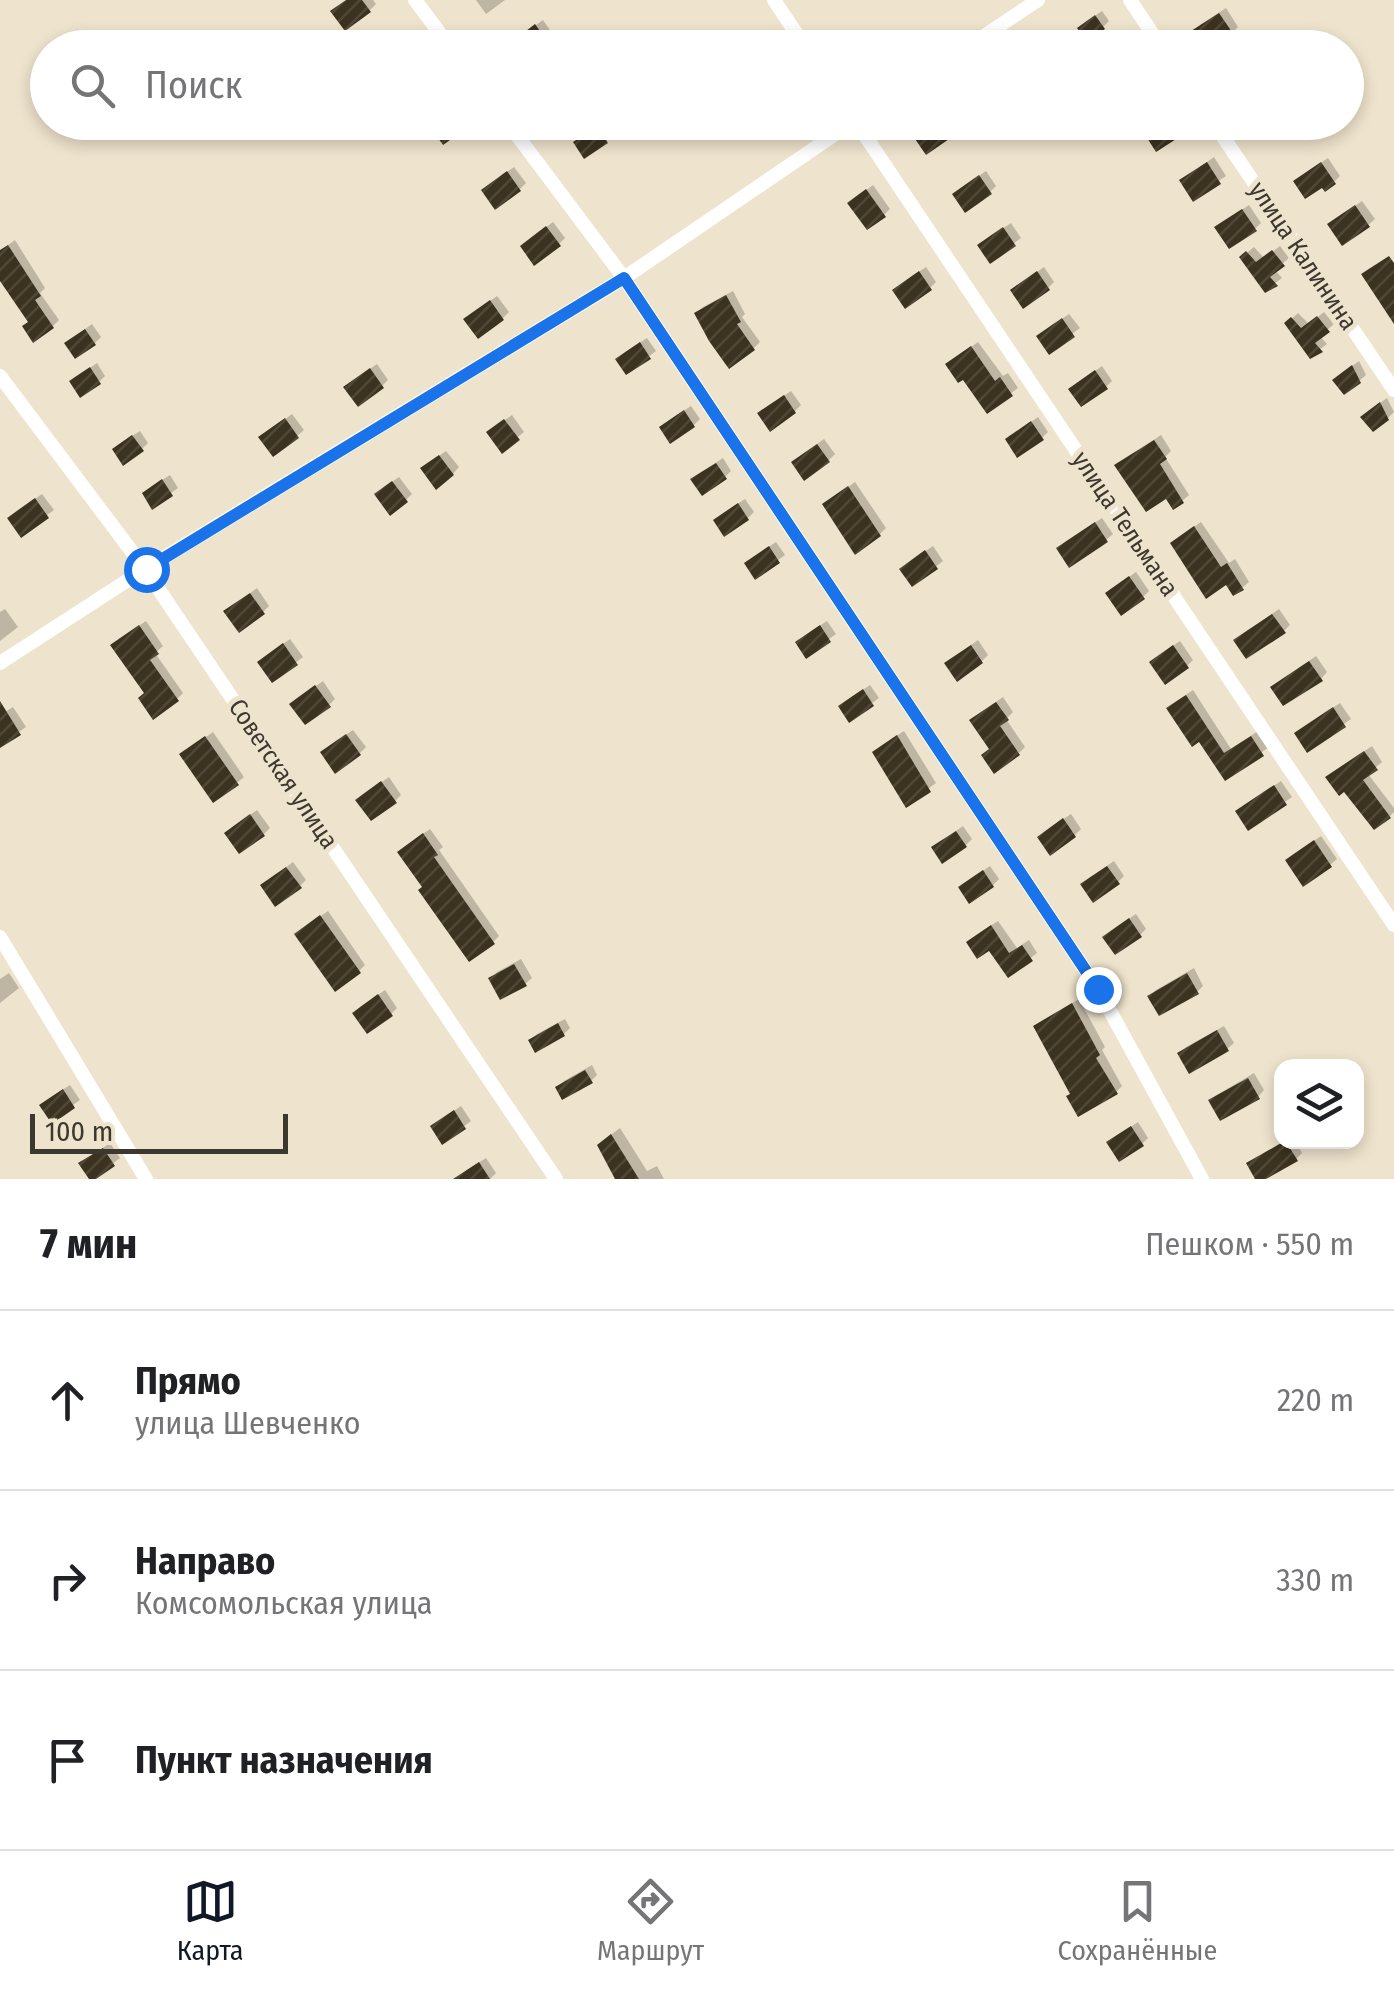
<!DOCTYPE html>
<html lang="ru">
<head>
<meta charset="utf-8">
<style>
  body { margin:0; font-family:"Fira Sans Condensed",sans-serif; background:#f2f2f2; color:#202124 }
  .controls { position:absolute; right:30px; bottom:30px; display:grid; overflow:hidden; border-radius:20px; box-shadow:0 5px 15px #0003 }
  .controls button { width:90px; height:90px; display:grid; place-items:center; padding:0; border:0; border-bottom:2px solid #e0e0e0; background:#fff; color:#202124; font:50px sans-serif }
  .scale { position:absolute; left:30px; bottom:25px; width:258px; box-sizing:border-box; padding-left:10px; border:5px solid #3c382f; border-top:0; font-size:28px; line-height:35px; white-space:nowrap; color:#3c382f; -webkit-text-stroke:8px #eee3cc; paint-order:stroke }
  .stop { position:absolute; width:30px; height:30px; margin:-22px; border:8px solid #1a73e8; border-radius:50%; background:#fff }
  .stop.end { background:#1a73e8; border-color:#fff; box-shadow:0 2px 10px #0008 }
  .list { margin:0; padding:0; list-style:none }
  h2 { display:flex; justify-content:space-between; align-items:center; height:130px; margin:0; padding:0 40px; font-size:42px }
  h2 small { font-size:32px; font-weight:400; color:#757577 }
  .list li { display:grid; grid-template-columns:65px 1fr auto; gap:30px; align-items:center; box-sizing:border-box; height:180px; padding:0 40px; border-top:2px solid #e0e0e0 }
  .list b { display:block; font-size:38px; white-space:nowrap }
  .list p { margin:0; font-size:32px; white-space:nowrap; color:#757577 }
  .list em { font-size:32px; font-style:normal; color:#757577 }
  .icon { flex:none; width:55px; height:55px; fill:none; stroke:currentColor; stroke-width:2; stroke-linecap:round; stroke-linejoin:round }
  .map { position:relative; flex:none; width:1394px; height:1179px; overflow:hidden }
  .search { position:absolute; background:#fff; box-shadow:0 5px 15px #0003; left:30px; right:30px; top:30px; height:110px; display:flex; align-items:center; gap:25px; box-sizing:border-box; padding:0 35px; border-radius:55px; color:#757577; font-size:38px }
  .sheet { height:670px; background:#fff }
  nav { display:flex; justify-content:space-around; align-items:center; box-sizing:border-box; height:140px; border-top:2px solid #e0e0e0; background:#fff; font-size:28px; color:#757577 }
  nav a { display:grid; justify-items:center; gap:5px }
  nav .on { color:#111827 }
  .map>svg:first-child { display:block }
  .shadow { fill:#0003 }
  .building { fill:url(#building-hatch) }
  .lines { fill:none; stroke-linecap:round; stroke-linejoin:round }
  .minor { stroke:#fff; stroke-width:14 }
  .route { stroke:#1a73e8; stroke-width:12 }
  .labels { text-anchor:middle; dominant-baseline:central; stroke-width:10; stroke-linejoin:round; paint-order:stroke }
  .street-label { font-size:25px; fill:#3c382f; stroke:#eee3cc }
</style>
</head>
<body>
<div class="map">
<svg width="1394" height="1179" viewBox="0 0 1394 1179">
  <defs>
    <pattern id="building-hatch" width="6" height="6" patternUnits="userSpaceOnUse" patternTransform="scale(2.5)"><rect width="6" height="6" fill="#3b321f"/><path d="M-1 1l2-2M0 6l6-6M5 7l2-2" fill="none" stroke="#504837"/></pattern>
  </defs>
  <rect width="100%" height="100%" fill="#eee3cc"/>
  <g class="shadow">
    <path d="M347,0H373L376,4L370,10Z"/>
    <path d="M476,0H505L486,14Z"/>
    <path d="M1226,8L1238,27L1232,33L1200,25Z"/>
    <path d="M1102,11L1109,21L1103,27L1086,22Z"/>
    <path d="M543,20L554,36L548,42L541,48L518,38Z"/>
    <path d="M772,36L779,46L778,48H755Z"/>
    <path d="M399,38L406,48H386Z"/>
    <path d="M878,38L885,48H864Z"/>
    <path d="M603,122L612,135L606,141L582,136Z"/>
    <path d="M934,122H953L957,129L927,152Z"/>
    <path d="M1154,122H1187L1189,126L1183,132Z"/>
    <path d="M1214,157L1226,176L1194,198L1182,180Z"/>
    <path d="M1328,158L1340,176L1334,182L1303,175Z"/>
    <path d="M514,167L526,183L520,189L490,184Z"/>
    <path d="M986,171L996,186L990,192L961,188Z"/>
    <path d="M873,185L890,209L884,215L857,197Z"/>
    <path d="M1362,201L1375,219L1368,225L1337,218Z"/>
    <path d="M1249,205L1261,223L1255,229L1223,222Z"/>
    <path d="M553,222L565,238L559,244L529,240Z"/>
    <path d="M1011,223L1021,238L991,260L986,240Z"/>
    <path d="M15,240L45,288L40,293L59,320L53,326L31,321L0,274V251Z"/>
    <path d="M1280,246L1289,258L1275,270L1282,278L1266,290L1242,257L1254,247L1264,258Z"/>
    <path d="M926,267L936,282L930,288L901,284Z"/>
    <path d="M1044,267L1054,282L1048,288L1020,284Z"/>
    <path d="M733,291L745,314L742,317L760,342L754,348L697,313L703,307Z"/>
    <path d="M497,296L509,312L503,318L473,313Z"/>
    <path d="M1324,312L1334,324L1320,336L1327,344L1311,356L1287,323L1298,313L1309,324Z"/>
    <path d="M1069,314L1080,328L1049,352L1045,331Z"/>
    <path d="M92,324L101,337L95,343L74,337Z"/>
    <path d="M647,338L656,351L627,372L624,353Z"/>
    <path d="M978,342L1003,376L1008,373L1018,388L987,411L954,359Z"/>
    <path d="M1359,361L1366,375L1359,381L1341,374Z"/>
    <path d="M97,363L105,376L99,382L78,376Z"/>
    <path d="M377,364L388,380L382,386L353,381Z"/>
    <path d="M1102,366L1112,381L1106,387L1078,383Z"/>
    <path d="M791,391L801,405L795,411L767,407Z"/>
    <path d="M1387,398L1394,412L1388,418L1369,411Z"/>
    <path d="M691,406L700,419L694,425L668,421Z"/>
    <path d="M292,414L304,430L297,436L268,432Z"/>
    <path d="M512,415L524,432L502,450L496,426Z"/>
    <path d="M1038,417L1048,432L1042,438L1014,434Z"/>
    <path d="M140,431L148,443L142,449L121,443Z"/>
    <path d="M1161,435L1171,451L1165,457L1189,495L1182,501L1166,495L1124,460Z"/>
    <path d="M824,439L835,454L829,460L800,456Z"/>
    <path d="M446,451L459,467L453,474L430,462Z"/>
    <path d="M723,458L731,471L725,477L700,473Z"/>
    <path d="M170,475L178,488L153,506L151,487Z"/>
    <path d="M399,477L412,494L406,500L383,488Z"/>
    <path d="M855,482L886,528L880,534L831,499Z"/>
    <path d="M42,494L54,510L21,534L16,512Z"/>
    <path d="M745,499L754,512L748,518L722,514Z"/>
    <path d="M1102,518L1113,534L1106,540L1065,542Z"/>
    <path d="M1201,522L1229,563L1235,559L1249,582L1242,588L1179,537Z"/>
    <path d="M776,542L785,555L756,576L753,557Z"/>
    <path d="M933,546L943,561L913,584L908,563Z"/>
    <path d="M1136,572L1149,591L1143,597L1115,587Z"/>
    <path d="M257,588L269,606L263,612L233,606Z"/>
    <path d="M5,609L18,627L0,641V612Z"/>
    <path d="M1279,609L1290,625L1284,631L1243,634Z"/>
    <path d="M146,621L163,646L155,653L183,693L177,699L147,693L119,639Z"/>
    <path d="M827,621L836,634L807,655L804,636Z"/>
    <path d="M290,639L303,657L273,680L266,656Z"/>
    <path d="M978,640L988,655L982,661L954,657Z"/>
    <path d="M1180,641L1193,660L1187,666L1158,656Z"/>
    <path d="M1316,656L1327,672L1321,679L1280,681Z"/>
    <path d="M323,681L335,699L329,705L299,698Z"/>
    <path d="M870,685L879,698L850,719L848,700Z"/>
    <path d="M1193,690L1231,749L1258,731L1269,747L1226,778L1175,702Z"/>
    <path d="M1003,697L1013,712L1006,719L1025,747L1019,753L991,748L978,714Z"/>
    <path d="M1340,703L1351,719L1308,749L1304,727Z"/>
    <path d="M13,707L26,727L0,745V715Z"/>
    <path d="M353,730L366,747L360,753L329,746Z"/>
    <path d="M904,731L936,783L906,805L881,746Z"/>
    <path d="M213,732L244,777L237,783L189,749Z"/>
    <path d="M1372,746L1382,762L1368,774L1394,808V812L1390,816L1374,826L1335,771Z"/>
    <path d="M389,777L401,795L395,801L365,794Z"/>
    <path d="M1281,781L1292,797L1249,827L1244,805Z"/>
    <path d="M257,810L270,828L264,834L233,827Z"/>
    <path d="M1071,814L1081,829L1075,835L1046,831Z"/>
    <path d="M963,826L972,839L966,845L940,842Z"/>
    <path d="M430,829L443,847L439,850L499,936L493,942L425,886L406,846Z"/>
    <path d="M1321,836L1337,859L1330,865L1295,854Z"/>
    <path d="M1114,861L1124,876L1118,882L1089,878Z"/>
    <path d="M293,862L306,880L300,886L270,879Z"/>
    <path d="M990,866L999,879L993,885L967,882Z"/>
    <path d="M328,911L365,965L359,971L304,928Z"/>
    <path d="M1136,914L1146,929L1140,935L1111,931Z"/>
    <path d="M998,921L1017,948L1029,940L1037,953L1008,975L990,947L975,936Z"/>
    <path d="M521,959L532,978L525,984L491,979L497,972Z"/>
    <path d="M1194,968L1203,986L1197,992L1150,996L1156,990Z"/>
    <path d="M9,973L19,988L0,1003V979Z"/>
    <path d="M385,990L397,1008L391,1014L361,1007Z"/>
    <path d="M1079,999L1105,1047L1102,1050L1122,1086L1116,1092L1072,1093L1036,1027L1042,1021Z"/>
    <path d="M565,1019L570,1028L564,1034L531,1040L537,1034Z"/>
    <path d="M1224,1026L1234,1043L1227,1049L1180,1053L1186,1047Z"/>
    <path d="M592,1065L597,1075L591,1081L558,1087L564,1081Z"/>
    <path d="M1254,1073L1264,1090L1258,1097L1211,1101L1217,1095Z"/>
    <path d="M70,1085L80,1100L52,1120L48,1099Z"/>
    <path d="M461,1106L471,1121L443,1142L439,1121Z"/>
    <path d="M1138,1122L1148,1138L1142,1144L1109,1142Z"/>
    <path d="M620,1128L647,1171L657,1166L664,1179H620L608,1137Z"/>
    <path d="M1282,1142H1296L1302,1153L1296,1159L1258,1179L1249,1163Z"/>
    <path d="M110,1143L120,1158L92,1179L88,1158Z"/>
    <path d="M486,1158L496,1173L490,1179H458L464,1172Z"/>
  </g>
  <g class="building">
    <path d="M346,0H362L371,12L345,31L330,11Z"/>
    <path d="M1219,13L1234,35L1214,48H1202L1191,31Z"/>
    <path d="M1095,15L1105,29L1087,42L1077,28Z"/>
    <path d="M535,24L552,48H504Z"/>
    <path d="M427,122H475L443,145Z"/>
    <path d="M933,122H943L952,137L926,155L913,136Z"/>
    <path d="M1153,122H1177L1184,134L1156,152L1142,130Z"/>
    <path d="M597,126L608,143L584,159L573,142Z"/>
    <path d="M1207,162L1221,184L1193,202L1179,180Z"/>
    <path d="M1321,162L1336,184L1325,192L1322,188L1305,199L1293,181Z"/>
    <path d="M507,171L521,191L495,210L481,190Z"/>
    <path d="M979,175L992,194L965,213L952,194Z"/>
    <path d="M866,189L886,217L867,230L847,203Z"/>
    <path d="M1355,205L1370,227L1342,246L1327,224Z"/>
    <path d="M1242,209L1257,231L1229,249L1214,227Z"/>
    <path d="M546,226L561,246L534,266L520,246Z"/>
    <path d="M1003,227L1016,246L990,264L977,245Z"/>
    <path d="M8,245L41,296L35,300L54,328L33,343L22,326L28,322L0,281V250Z"/>
    <path d="M1272,250L1285,266L1270,277L1278,286L1265,293L1239,257L1246,251L1256,262Z"/>
    <path d="M1389,256L1394,263V324L1361,274Z"/>
    <path d="M919,271L932,290L905,309L892,290Z"/>
    <path d="M1037,271L1050,290L1023,309L1010,290Z"/>
    <path d="M726,295L741,322L737,324L755,350L729,369L709,341L694,313Z"/>
    <path d="M490,300L504,320L478,339L463,319Z"/>
    <path d="M1317,316L1330,332L1315,343L1323,352L1310,359L1284,323L1291,317L1301,328Z"/>
    <path d="M1062,318L1075,337L1049,355L1036,336Z"/>
    <path d="M85,329L96,345L75,359L64,343Z"/>
    <path d="M640,342L651,359L626,375L615,359Z"/>
    <path d="M971,346L995,381L1000,377L1013,396L987,414L963,380L958,383L945,364Z"/>
    <path d="M1352,365L1361,383L1344,395L1332,380Z"/>
    <path d="M90,367L101,384L80,398L69,381Z"/>
    <path d="M370,368L384,388L358,407L343,387Z"/>
    <path d="M1095,370L1108,389L1081,407L1068,389Z"/>
    <path d="M784,395L796,413L770,432L757,413Z"/>
    <path d="M1380,402L1389,420L1373,432L1360,417Z"/>
    <path d="M684,410L695,427L670,444L659,427Z"/>
    <path d="M285,418L299,438L273,457L258,437Z"/>
    <path d="M504,419L520,440L502,454L486,432Z"/>
    <path d="M1031,421L1044,440L1017,458L1005,439Z"/>
    <path d="M132,435L144,451L123,466L112,449Z"/>
    <path d="M1154,440L1167,459L1160,464L1184,503L1173,510L1166,499L1146,512L1114,465Z"/>
    <path d="M817,444L830,462L804,481L791,462Z"/>
    <path d="M439,455L454,475L436,490L420,468Z"/>
    <path d="M716,463L727,479L702,496L690,479Z"/>
    <path d="M162,479L173,496L152,510L142,493Z"/>
    <path d="M392,481L408,502L390,516L374,494Z"/>
    <path d="M848,486L881,536L855,555L822,504Z"/>
    <path d="M35,498L49,518L21,538L7,518Z"/>
    <path d="M738,503L749,520L724,537L713,520Z"/>
    <path d="M1095,522L1108,542L1069,568L1056,548Z"/>
    <path d="M1194,526L1221,567L1227,563L1244,590L1233,596L1226,585L1206,599L1170,543Z"/>
    <path d="M769,546L780,563L755,580L744,563Z"/>
    <path d="M925,550L938,569L912,587L899,569Z"/>
    <path d="M1129,576L1145,599L1121,616L1105,593Z"/>
    <path d="M250,593L265,614L239,633L223,611Z"/>
    <path d="M1272,614L1286,633L1246,659L1233,640Z"/>
    <path d="M139,625L159,654L150,660L179,701L153,720L138,698L144,693L110,645Z"/>
    <path d="M820,625L831,642L806,659L795,642Z"/>
    <path d="M283,643L298,665L272,683L257,662Z"/>
    <path d="M971,645L983,663L957,682L944,663Z"/>
    <path d="M1173,645L1189,668L1165,685L1149,662Z"/>
    <path d="M1309,661L1323,681L1283,706L1270,687Z"/>
    <path d="M315,685L331,707L305,725L289,704Z"/>
    <path d="M863,689L874,706L849,723L838,706Z"/>
    <path d="M1186,695L1224,753L1251,736L1264,756L1225,781L1199,742L1192,747L1166,708Z"/>
    <path d="M0,701L21,735L0,748Z"/>
    <path d="M996,702L1009,720L1000,726L1020,755L994,774L981,755L989,749L969,720Z"/>
    <path d="M1333,707L1346,727L1307,753L1294,733Z"/>
    <path d="M346,734L361,755L335,774L320,752Z"/>
    <path d="M897,735L931,792L906,808L872,752Z"/>
    <path d="M205,736L239,785L213,803L179,754Z"/>
    <path d="M1364,751L1378,770L1363,780L1391,818L1374,830L1344,792L1339,796L1325,777Z"/>
    <path d="M381,781L397,803L371,821L355,800Z"/>
    <path d="M1274,785L1287,805L1248,831L1235,811Z"/>
    <path d="M250,814L265,836L239,854L224,833Z"/>
    <path d="M1063,818L1076,837L1050,856L1037,837Z"/>
    <path d="M956,831L967,847L942,864L931,847Z"/>
    <path d="M423,833L438,855L434,857L495,944L469,962L418,890L422,887L397,852Z"/>
    <path d="M1314,840L1332,867L1303,887L1285,860Z"/>
    <path d="M1107,866L1120,884L1093,903L1080,884Z"/>
    <path d="M286,867L302,888L275,907L260,885Z"/>
    <path d="M983,870L994,887L969,904L958,887Z"/>
    <path d="M320,915L361,973L335,992L294,934Z"/>
    <path d="M1129,918L1142,937L1115,955L1102,937Z"/>
    <path d="M991,925L1009,953L1022,945L1033,961L1008,978L989,951L977,959L966,942Z"/>
    <path d="M514,964L527,986L500,1000L488,978Z"/>
    <path d="M1187,973L1199,994L1159,1016L1147,996Z"/>
    <path d="M378,994L393,1016L367,1034L352,1013Z"/>
    <path d="M1072,1003L1100,1055L1096,1058L1118,1094L1078,1117L1066,1096L1070,1094L1033,1026Z"/>
    <path d="M558,1023L565,1036L535,1053L528,1040Z"/>
    <path d="M1217,1030L1229,1051L1189,1074L1177,1053Z"/>
    <path d="M585,1070L593,1083L562,1100L555,1087Z"/>
    <path d="M1248,1078L1260,1099L1220,1121L1208,1100Z"/>
    <path d="M63,1089L75,1108L52,1124L39,1105Z"/>
    <path d="M454,1110L466,1129L442,1145L430,1126Z"/>
    <path d="M1131,1126L1144,1146L1119,1162L1106,1142Z"/>
    <path d="M611,1134L639,1179H615L597,1145Z"/>
    <path d="M1283,1142H1286L1298,1161L1266,1179H1255L1246,1163Z"/>
    <path d="M103,1148L115,1166L96,1179H89L78,1163Z"/>
    <path d="M479,1162L490,1179H453Z"/>
  </g>
  <g class="lines">
    <g class="minor">
      <path d="M415,0L451,48"/>
      <path d="M774,0L806,48"/>
      <path d="M1130,0L1162,48"/>
      <path d="M966,48L1038,0"/>
      <path d="M507,122L624,278L1098,989L1202,1179"/>
      <path d="M856,122L1394,925"/>
      <path d="M1213,122L1394,390"/>
      <path d="M0,376L145,569L556,1179"/>
      <path d="M0,663L145,569L624,278L853,122"/>
      <path d="M0,937L146,1179"/>
    </g>
  </g>
  <g class="lines">
    <path class="route" d="M146,569L624,278L1098,989"/>
  </g>
  <g class="labels">
    <g class="street-label">
      <text transform="translate(1303 256) rotate(56)">улица Калинина</text>
      <text transform="translate(1125 524) rotate(56)">улица Тельмана</text>
      <text transform="translate(283 774) rotate(56)">Советская улица</text>
    </g>
  </g>
</svg>
<div class="controls">
<button><svg class="icon" aria-label="layers" viewBox="0 0 24 24"><path d="M12 4l9 5-9 5-9-5zM3 14l9 5 9-5"/></svg></button>
</div>
<div class="scale">100 m</div>
<div class="stop" style="left:146px;top:569px"></div>
<div class="stop end" style="left:1098px;top:989px"></div>
<div class="search"><svg class="icon" aria-label="search" viewBox="0 0 24 24"><circle cx="10" cy="10" r="6"/><path d="M15 15l6 6"/></svg>Поиск</div>
</div>
<section class="sheet">
<h2>7 мин<small>Пешком · 550 m</small></h2>
<ul class="list">
<li><svg class="icon" aria-label="ahead" viewBox="0 0 24 24"><path d="M12 20V5M6 11l6-6 6 6"/></svg><div><b>Прямо</b><p>улица Шевченко</p></div><em>220 m</em></li>
<li><svg class="icon" aria-label="right" viewBox="0 0 24 24"><path d="M7 20v-9h11M14 6l5 5-5 5"/></svg><div><b>Направо</b><p>Комсомольская улица</p></div><em>330 m</em></li>
<li><svg class="icon" aria-label="arrive" viewBox="0 0 24 24"><path d="M6 21V4h12l-3 4 3 4H6"/></svg><div><b>Пункт назначения</b></div></li>
</ul>
</section>
<nav>
<a class="on"><svg class="icon" aria-label="map" viewBox="0 0 24 24"><path d="M3 6l6-2 6 2 6-2v14l-6 2-6-2-6 2zM9 4v14M15 6v14"/></svg>Карта</a>
<a><svg class="icon" aria-label="directions" viewBox="0 0 24 24"><path d="M12 3l9 9-9 9-9-9zM9 14v-3h6M13 9l2 2-2 2"/></svg>Маршрут</a>
<a><svg class="icon" aria-label="saved" viewBox="0 0 24 24"><path d="M7 4h10v16l-5-4-5 4z"/></svg>Сохранённые</a>
</nav>
</body>
</html>
